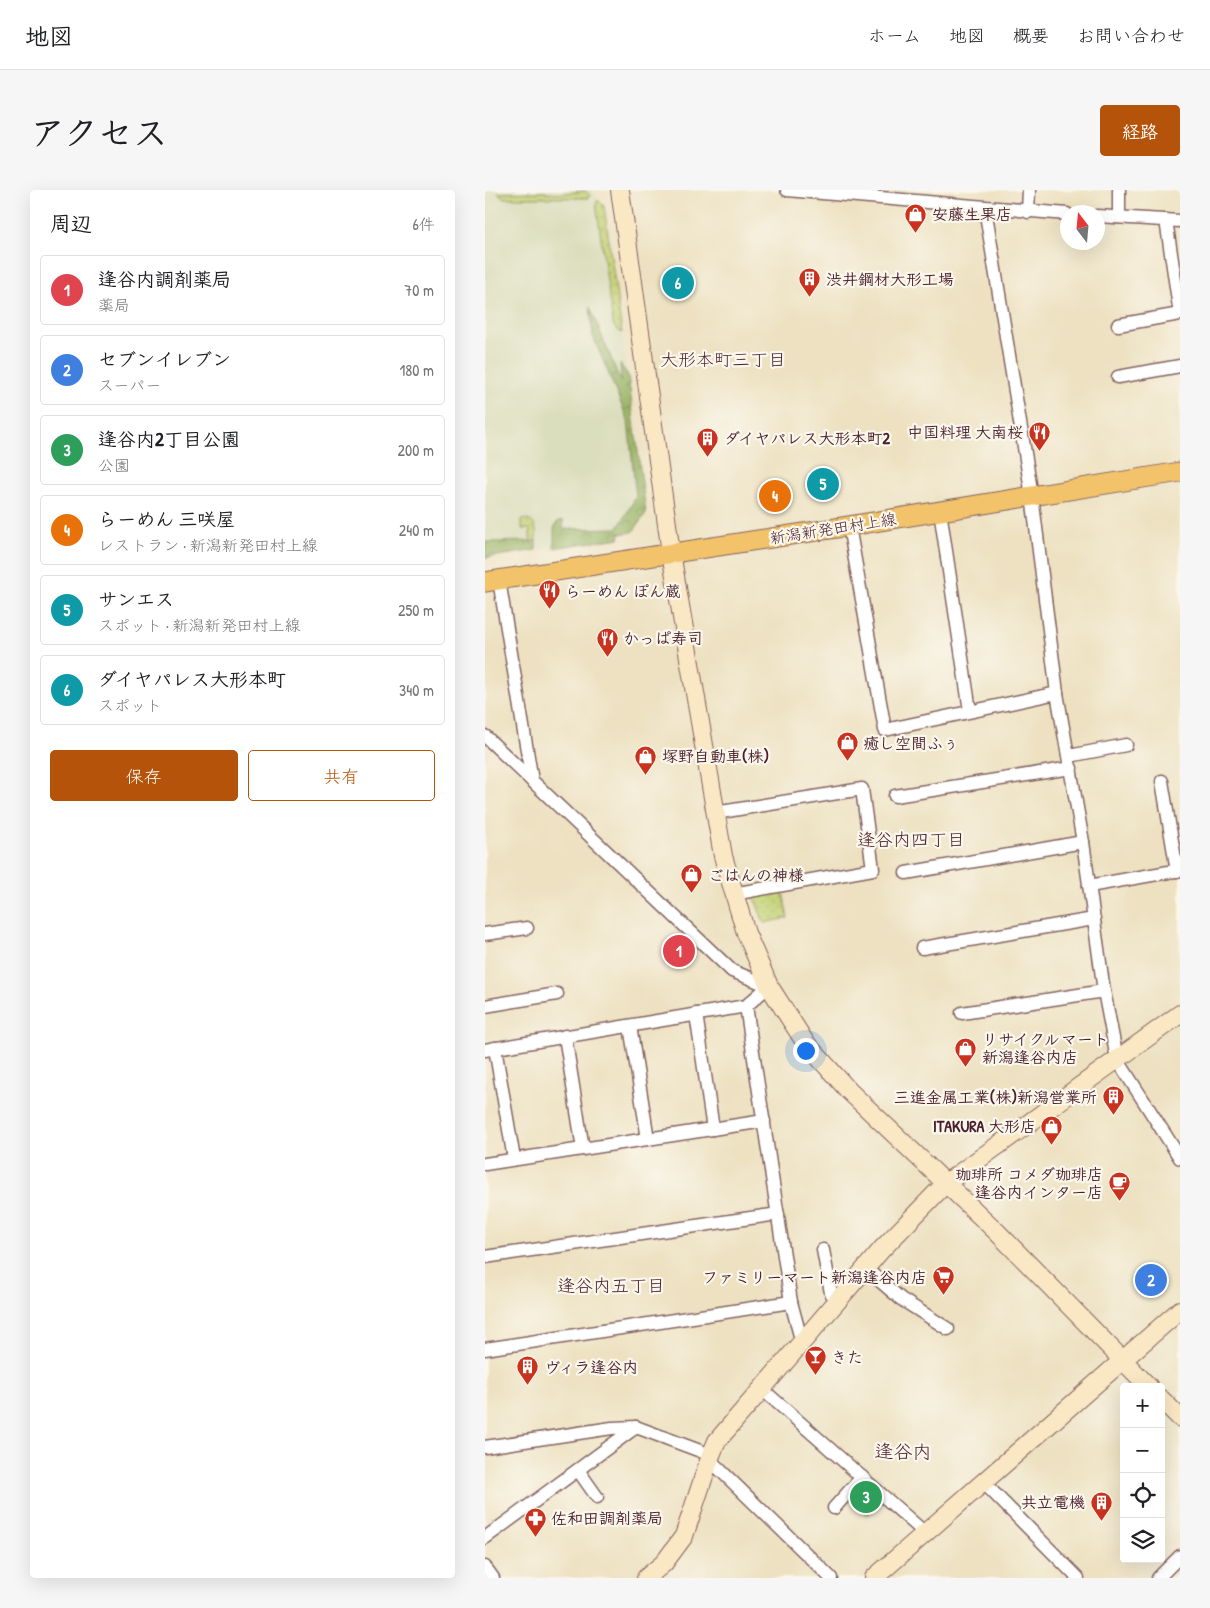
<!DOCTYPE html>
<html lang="ja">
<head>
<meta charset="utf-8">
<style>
  body { margin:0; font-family:"Patrick Hand","Klee One",sans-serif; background:#f6f6f6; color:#202124 }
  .controls { position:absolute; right:15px; bottom:15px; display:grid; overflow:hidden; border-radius:5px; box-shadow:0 5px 20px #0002 }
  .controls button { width:45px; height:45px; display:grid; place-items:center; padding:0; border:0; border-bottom:1px solid #e0e0e0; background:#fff; color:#202124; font:25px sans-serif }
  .compass { position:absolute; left:575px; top:15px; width:45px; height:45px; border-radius:50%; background:#fff; box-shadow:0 5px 20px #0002; rotate:344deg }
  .you { position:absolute; left:320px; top:860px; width:18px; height:18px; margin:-12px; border:4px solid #fff; border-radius:50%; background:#1a73e8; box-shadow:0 0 0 8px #1a73e833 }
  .badge { display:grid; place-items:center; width:32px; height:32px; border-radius:50%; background:#b45309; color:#fff; font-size:16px; font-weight:700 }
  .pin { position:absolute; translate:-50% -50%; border:2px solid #fff; box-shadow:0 1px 5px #0006 }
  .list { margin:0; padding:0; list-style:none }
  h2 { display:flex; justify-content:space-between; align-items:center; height:65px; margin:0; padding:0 20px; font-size:21px }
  h2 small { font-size:16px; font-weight:400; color:#757577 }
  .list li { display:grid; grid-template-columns:32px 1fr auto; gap:15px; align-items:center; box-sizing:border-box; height:70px; margin:0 10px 10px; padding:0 10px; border:1px solid #e0e0e0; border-radius:5px }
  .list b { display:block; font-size:19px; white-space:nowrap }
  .list p { margin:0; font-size:16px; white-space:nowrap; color:#757577 }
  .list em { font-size:16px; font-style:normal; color:#757577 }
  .actions { display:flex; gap:10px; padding:15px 20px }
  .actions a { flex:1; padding:11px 0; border:1px solid #b45309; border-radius:5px; text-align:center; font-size:18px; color:#b45309 }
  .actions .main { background:#b45309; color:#fff }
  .icon { flex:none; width:28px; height:28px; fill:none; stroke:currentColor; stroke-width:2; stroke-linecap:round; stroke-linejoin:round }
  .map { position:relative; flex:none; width:695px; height:1388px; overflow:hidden; border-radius:5px }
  header { display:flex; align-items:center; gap:30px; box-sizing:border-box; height:70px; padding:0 25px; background:#fff; border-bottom:1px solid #e0e0e0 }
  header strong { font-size:24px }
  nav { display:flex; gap:28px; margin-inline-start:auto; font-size:18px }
  .intro { display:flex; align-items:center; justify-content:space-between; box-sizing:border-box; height:120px; padding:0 30px }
  h1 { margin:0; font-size:35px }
  .button { padding:12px 22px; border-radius:5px; background:#b45309; color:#fff; font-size:18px; font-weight:700 }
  main { display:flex; gap:30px; padding:0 30px }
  aside { flex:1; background:#fff; border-radius:5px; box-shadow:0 5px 20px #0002 }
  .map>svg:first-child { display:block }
  .built { fill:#dbdebd }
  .green { fill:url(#green-dots); stroke:#867850 }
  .forest { fill:url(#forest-crowns); stroke:#726a48 }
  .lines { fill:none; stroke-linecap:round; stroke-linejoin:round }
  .street-casing { stroke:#836360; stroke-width:15 }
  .secondary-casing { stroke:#836360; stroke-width:20 }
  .primary-casing { stroke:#836360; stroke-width:21 }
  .street { stroke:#fff; stroke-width:12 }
  .secondary { stroke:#fae7c3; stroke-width:18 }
  .primary { stroke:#f2c36a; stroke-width:19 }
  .labels { text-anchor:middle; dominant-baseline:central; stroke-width:4.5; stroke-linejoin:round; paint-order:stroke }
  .poi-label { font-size:16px; font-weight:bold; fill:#4a1f2b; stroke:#fbf7ec; text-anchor:start }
  .street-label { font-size:16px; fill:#4a1f2b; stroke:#fbf7ec }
  .neighbourhood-label { font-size:18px; fill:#4a1f2b; stroke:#fbf7ec }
  .quarter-label { font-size:19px; fill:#4a1f2b; stroke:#fbf7ec }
</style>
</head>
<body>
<header>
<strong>地図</strong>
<nav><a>ホーム</a><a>地図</a><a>概要</a><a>お問い合わせ</a></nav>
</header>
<div class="intro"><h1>アクセス</h1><a class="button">経路</a></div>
<main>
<aside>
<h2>周辺<small>6件</small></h2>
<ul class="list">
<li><span class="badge" style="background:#e0444e">1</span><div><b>逢谷内調剤薬局</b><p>薬局</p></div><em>70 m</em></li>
<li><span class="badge" style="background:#3f7fe0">2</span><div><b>セブンイレブン</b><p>スーパー</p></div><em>180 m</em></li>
<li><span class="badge" style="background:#2e9e5b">3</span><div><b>逢谷内2丁目公園</b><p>公園</p></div><em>200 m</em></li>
<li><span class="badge" style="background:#e8710a">4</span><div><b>らーめん 三咲屋</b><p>レストラン · 新潟新発田村上線</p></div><em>240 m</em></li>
<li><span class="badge" style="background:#0f9aa8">5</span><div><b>サンエス</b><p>スポット · 新潟新発田村上線</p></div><em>250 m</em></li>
<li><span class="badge" style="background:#0f9aa8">6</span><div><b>ダイヤパレス大形本町</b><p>スポット</p></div><em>340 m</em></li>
</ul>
<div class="actions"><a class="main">保存</a><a>共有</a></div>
</aside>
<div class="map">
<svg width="695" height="1388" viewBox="0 0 695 1388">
  <defs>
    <pattern id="green-dots" width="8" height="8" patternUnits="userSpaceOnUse" patternTransform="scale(1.25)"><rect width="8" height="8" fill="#c2d275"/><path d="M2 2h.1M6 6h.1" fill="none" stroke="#a8b465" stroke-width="1.8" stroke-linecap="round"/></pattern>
    <pattern id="forest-crowns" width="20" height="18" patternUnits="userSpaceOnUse" patternTransform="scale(1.25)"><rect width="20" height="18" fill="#99b466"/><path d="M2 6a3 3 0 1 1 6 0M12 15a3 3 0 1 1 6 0" fill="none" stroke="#7f9254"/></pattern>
  </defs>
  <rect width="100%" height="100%" fill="#fbf7ec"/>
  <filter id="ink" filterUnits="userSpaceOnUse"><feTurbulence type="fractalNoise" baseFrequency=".02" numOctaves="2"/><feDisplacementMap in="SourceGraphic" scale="10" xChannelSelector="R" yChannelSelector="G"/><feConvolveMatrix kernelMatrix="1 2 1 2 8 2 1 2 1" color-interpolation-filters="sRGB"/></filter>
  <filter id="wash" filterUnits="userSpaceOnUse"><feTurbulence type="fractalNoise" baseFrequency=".0096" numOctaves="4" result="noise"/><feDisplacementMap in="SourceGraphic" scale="20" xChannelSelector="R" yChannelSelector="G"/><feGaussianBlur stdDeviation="1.12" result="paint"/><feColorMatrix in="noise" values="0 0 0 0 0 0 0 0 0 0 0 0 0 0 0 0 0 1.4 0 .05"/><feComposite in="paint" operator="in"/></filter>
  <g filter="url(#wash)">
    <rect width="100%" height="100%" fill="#ede1c1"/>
    <path class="built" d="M0,0H106L119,16L161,323L148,342L134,344L135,348L0,368Z"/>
    <g class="green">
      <path d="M100,1L105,5L103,8H19L13,3L60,2L72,4Z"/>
      <path d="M113,10L119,16L137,143L130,138L128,134L111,13Z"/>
      <path d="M37,329C51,330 52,339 51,351H45V339H37Z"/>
      <path d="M297,696L303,728L279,733L267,701Z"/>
      <path d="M377,1288L400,1308L383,1325L361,1306Z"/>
    </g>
    <g class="forest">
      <path d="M105,117L136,192L135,174L143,185L161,323L148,342L134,344L135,348L69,358V338L73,331L78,330V339L133,338L151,307L143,231L108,146Z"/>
      <path d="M51,351V360L0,368V352Z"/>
    </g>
  </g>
  <g filter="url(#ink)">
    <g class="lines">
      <defs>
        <g id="street">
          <path d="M302,0L582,24"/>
          <path d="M500,18L547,306L572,503L598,652L619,801L632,869L695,968"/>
          <path d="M543,22L544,0"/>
          <path d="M612,26L695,31"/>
          <path d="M634,27V0"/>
          <path d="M681,30L695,124"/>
          <path d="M633,135L695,124"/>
          <path d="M633,187L695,176"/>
          <path d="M455,321L485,521"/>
          <path d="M364,336L400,540L572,503"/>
          <path d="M14,390L47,591"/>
          <path d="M0,546L247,781L284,796L261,816L0,860"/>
          <path d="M584,566L641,555"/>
          <path d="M677,591L692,681"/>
          <path d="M410,606L586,578"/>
          <path d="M230,623L377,599L388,679L248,704"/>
          <path d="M421,683L598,652"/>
          <path d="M604,696L695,680"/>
          <path d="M0,744L42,738"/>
          <path d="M437,758L609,729"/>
          <path d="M0,816L72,804"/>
          <path d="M261,816L306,1112L317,1153"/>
          <path d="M477,823L619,801"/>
          <path d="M211,824L228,939"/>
          <path d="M145,836L163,949"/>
          <path d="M80,846L98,959"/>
          <path d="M10,858L29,969"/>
          <path d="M0,974L279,931"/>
          <path d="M338,1060L346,1103L353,1110"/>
          <path d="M0,1067L293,1024"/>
          <path d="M380,1078L416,1109L463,1139"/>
          <path d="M0,1159L306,1112"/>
          <path d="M277,1199L440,1343"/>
          <path d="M0,1257L127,1238L151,1237L226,1265"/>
          <path d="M225,1270L346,1388"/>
          <path d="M93,1280L112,1307"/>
          <path d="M498,1292L593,1388"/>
          <path d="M349,1318L377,1287"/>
          <path d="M0,1348L151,1237"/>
          <path d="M0,1377L8,1388"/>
          <path d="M673,1388L695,1366"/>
        </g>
        <g id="secondary">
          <path d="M135,0L186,363L238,666L261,743L284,796L320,852L364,901L512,1042L664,1197"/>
          <path d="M676,1209L695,1228"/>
          <path d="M161,1388L179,1373L199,1346L226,1265L232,1251L397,1059L461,993L695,824"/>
          <path d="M389,1388L695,1120"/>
        </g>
        <path id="primary" d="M0,392L364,336L695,282"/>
      </defs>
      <use href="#street" class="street-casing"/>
      <use href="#secondary" class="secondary-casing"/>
      <use href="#primary" class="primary-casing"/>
      <use href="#street" class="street"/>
      <use href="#secondary" class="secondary"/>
      <use href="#primary" class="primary"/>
    </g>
  </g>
  <defs>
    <symbol id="shop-pin" viewBox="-11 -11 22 30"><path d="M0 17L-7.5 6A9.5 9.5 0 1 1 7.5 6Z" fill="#c8321e" stroke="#fbf7ec"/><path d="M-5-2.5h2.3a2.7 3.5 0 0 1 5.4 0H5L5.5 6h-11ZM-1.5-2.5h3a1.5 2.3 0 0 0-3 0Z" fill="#fff"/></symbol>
    <symbol id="building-pin" viewBox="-11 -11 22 30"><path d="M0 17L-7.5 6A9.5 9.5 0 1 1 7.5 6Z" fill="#c8321e" stroke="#fbf7ec"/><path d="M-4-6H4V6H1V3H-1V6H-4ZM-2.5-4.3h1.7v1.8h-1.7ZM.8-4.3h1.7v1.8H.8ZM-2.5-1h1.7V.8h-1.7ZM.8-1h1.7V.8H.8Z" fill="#fff"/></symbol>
    <symbol id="restaurant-pin" viewBox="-11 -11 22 30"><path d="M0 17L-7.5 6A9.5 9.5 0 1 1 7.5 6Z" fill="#c8321e" stroke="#fbf7ec"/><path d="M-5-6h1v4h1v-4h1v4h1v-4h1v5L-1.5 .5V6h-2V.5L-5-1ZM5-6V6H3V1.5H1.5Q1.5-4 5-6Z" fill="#fff"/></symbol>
    <symbol id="cafe-pin" viewBox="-11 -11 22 30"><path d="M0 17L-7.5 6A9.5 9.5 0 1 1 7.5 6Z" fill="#c8321e" stroke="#fbf7ec"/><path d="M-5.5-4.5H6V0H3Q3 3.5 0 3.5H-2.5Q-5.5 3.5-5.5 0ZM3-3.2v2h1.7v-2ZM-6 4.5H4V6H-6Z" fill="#fff"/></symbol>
    <symbol id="supermarket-pin" viewBox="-11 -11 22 30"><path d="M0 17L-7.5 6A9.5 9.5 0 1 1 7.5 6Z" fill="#c8321e" stroke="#fbf7ec"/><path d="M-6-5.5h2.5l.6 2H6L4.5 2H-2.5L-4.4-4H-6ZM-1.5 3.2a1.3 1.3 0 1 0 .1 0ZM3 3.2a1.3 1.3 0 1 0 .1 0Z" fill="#fff"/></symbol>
    <symbol id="bar-pin" viewBox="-11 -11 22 30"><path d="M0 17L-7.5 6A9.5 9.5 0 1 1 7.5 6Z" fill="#c8321e" stroke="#fbf7ec"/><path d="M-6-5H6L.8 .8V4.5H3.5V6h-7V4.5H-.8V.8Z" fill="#fff"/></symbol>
    <symbol id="pharmacy-pin" viewBox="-11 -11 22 30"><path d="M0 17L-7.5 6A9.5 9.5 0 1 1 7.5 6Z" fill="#c8321e" stroke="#fbf7ec"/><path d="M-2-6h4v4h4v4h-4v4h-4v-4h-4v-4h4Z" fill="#fff"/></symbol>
  </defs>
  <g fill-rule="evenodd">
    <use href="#shop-pin" x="418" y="12" width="25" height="34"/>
    <use href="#building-pin" x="312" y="76" width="25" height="34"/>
    <use href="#restaurant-pin" x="542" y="230" width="25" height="34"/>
    <use href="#building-pin" x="210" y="236" width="25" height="34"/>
    <use href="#restaurant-pin" x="52" y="388" width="25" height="34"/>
    <use href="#restaurant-pin" x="110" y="436" width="25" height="34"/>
    <use href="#shop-pin" x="350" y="540" width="25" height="34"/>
    <use href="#shop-pin" x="148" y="554" width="25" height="34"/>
    <use href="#shop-pin" x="194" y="672" width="25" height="34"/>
    <use href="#shop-pin" x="468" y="846" width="25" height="34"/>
    <use href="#building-pin" x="616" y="894" width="25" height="34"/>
    <use href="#shop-pin" x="554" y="924" width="25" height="34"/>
    <use href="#cafe-pin" x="622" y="980" width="25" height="34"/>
    <use href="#supermarket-pin" x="446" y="1074" width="25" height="34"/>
    <use href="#bar-pin" x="318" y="1154" width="25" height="34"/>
    <use href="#building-pin" x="30" y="1164" width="25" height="34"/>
    <use href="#building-pin" x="604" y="1300" width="25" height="34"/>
    <use href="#pharmacy-pin" x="38" y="1316" width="25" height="34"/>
  </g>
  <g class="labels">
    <g class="poi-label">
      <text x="447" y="24">安藤生果店</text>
      <text x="341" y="89">渋井鋼材大形工場</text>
      <text x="538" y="242" text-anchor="end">中国料理 大南桜</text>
      <text x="239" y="248">ダイヤパレス大形本町2</text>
      <text x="80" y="401">らーめん ぽん蔵</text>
      <text x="138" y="448">かっぱ寿司</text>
      <text x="378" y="553">癒し空間ふぅ</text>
      <text x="177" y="566">塚野自動車(株)</text>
      <text x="223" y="685">ごはんの神様</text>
      <text x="497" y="849">リサイクルマート<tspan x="497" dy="18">新潟逢谷内店</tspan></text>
      <text x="612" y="907" text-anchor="end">三進金属工業(株)新潟営業所</text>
      <text x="551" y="936" text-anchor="end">ITAKURA 大形店</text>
      <text x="618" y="984" text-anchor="end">珈琲所 コメダ珈琲店<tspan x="618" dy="18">逢谷内インター店</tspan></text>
      <text x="442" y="1087" text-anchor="end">ファミリーマート新潟逢谷内店</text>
      <text x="346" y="1167">きた</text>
      <text x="59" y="1177">ヴィラ逢谷内</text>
      <text x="600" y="1312" text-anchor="end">共立電機</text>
      <text x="66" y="1328">佐和田調剤薬局</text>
    </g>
    <g class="street-label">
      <text transform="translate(348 338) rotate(-9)">新潟新発田村上線</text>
    </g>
    <g class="neighbourhood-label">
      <text x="238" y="169">大形本町三丁目</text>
      <text x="426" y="649">逢谷内四丁目</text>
      <text x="126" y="1095">逢谷内五丁目</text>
    </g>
    <g class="quarter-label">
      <text x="418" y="1261">逢谷内</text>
    </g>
  </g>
</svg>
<div class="controls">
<button>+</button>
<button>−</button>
<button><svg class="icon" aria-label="locate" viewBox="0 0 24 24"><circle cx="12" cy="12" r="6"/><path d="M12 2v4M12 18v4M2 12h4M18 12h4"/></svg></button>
<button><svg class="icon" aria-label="layers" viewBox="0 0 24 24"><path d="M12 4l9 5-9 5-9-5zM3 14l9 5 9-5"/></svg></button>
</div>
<svg class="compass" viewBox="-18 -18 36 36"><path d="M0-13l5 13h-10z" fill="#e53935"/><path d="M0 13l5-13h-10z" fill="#757577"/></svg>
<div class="you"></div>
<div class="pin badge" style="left:194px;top:761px;background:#e0444e">1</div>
<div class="pin badge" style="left:666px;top:1090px;background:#3f7fe0">2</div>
<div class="pin badge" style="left:381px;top:1307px;background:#2e9e5b">3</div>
<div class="pin badge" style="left:290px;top:306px;background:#e8710a">4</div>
<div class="pin badge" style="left:338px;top:294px;background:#0f9aa8">5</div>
<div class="pin badge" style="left:193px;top:93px;background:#0f9aa8">6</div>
</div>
</main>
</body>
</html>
